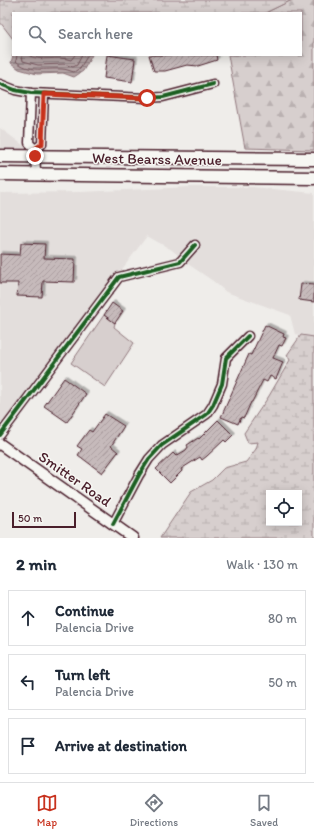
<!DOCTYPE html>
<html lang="en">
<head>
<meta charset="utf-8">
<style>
  body { margin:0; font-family:Itim,sans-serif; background:#f2f2f3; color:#1f2937 }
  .controls { position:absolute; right:12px; bottom:12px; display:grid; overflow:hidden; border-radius:0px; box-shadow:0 2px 10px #0003 }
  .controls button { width:36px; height:36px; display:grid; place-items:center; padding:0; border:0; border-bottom:1px solid #e0e1e3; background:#fff; color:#1f2937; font:20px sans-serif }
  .scale { position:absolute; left:12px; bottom:10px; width:64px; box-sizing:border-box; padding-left:4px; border:2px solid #4a1f2b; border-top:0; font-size:11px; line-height:14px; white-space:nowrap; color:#4a1f2b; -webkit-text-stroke:3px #f6f6f2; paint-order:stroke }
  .stop { position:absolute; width:12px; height:12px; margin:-9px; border:3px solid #c8321e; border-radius:50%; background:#fff }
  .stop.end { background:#c8321e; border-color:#fff; box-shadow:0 1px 4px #0008 }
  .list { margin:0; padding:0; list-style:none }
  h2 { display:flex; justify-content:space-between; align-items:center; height:52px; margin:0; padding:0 16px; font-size:17px }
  h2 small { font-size:13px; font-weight:400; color:#747a83 }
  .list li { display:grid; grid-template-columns:26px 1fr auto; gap:12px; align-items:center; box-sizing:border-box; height:56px; margin:0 8px 8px; padding:0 8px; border:1px solid #e0e1e3; border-radius:0px }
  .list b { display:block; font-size:15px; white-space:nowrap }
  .list p { margin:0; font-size:13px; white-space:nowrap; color:#747a83 }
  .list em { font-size:13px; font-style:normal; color:#747a83 }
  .icon { flex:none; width:22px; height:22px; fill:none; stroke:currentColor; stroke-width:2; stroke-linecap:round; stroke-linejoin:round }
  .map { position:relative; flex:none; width:314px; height:538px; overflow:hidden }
  .search { position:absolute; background:#fff; box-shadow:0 2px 10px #0003; left:12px; right:12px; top:12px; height:44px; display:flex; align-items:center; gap:10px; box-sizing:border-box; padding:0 14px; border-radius:0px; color:#747a83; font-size:15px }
  .sheet { height:244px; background:#fff }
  nav { display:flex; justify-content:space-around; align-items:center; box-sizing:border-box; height:56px; border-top:1px solid #e0e1e3; background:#fff; font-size:11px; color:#747a83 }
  nav a { display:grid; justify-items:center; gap:2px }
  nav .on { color:#c8321e }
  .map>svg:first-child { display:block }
  .built { fill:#e3dedc }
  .green { fill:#d7cfce; stroke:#90777c }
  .forest { fill:url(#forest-firs); stroke:#90777c }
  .wetland { fill:url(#wetland-marsh); stroke:#90777c; fill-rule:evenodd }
  .water { fill:url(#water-rules); stroke:#8a6f74 }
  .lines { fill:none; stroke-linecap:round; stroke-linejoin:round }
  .shore { stroke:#74545c; stroke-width:1 }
  .building { fill:url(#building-hatch); stroke:#4a1f2b; filter:url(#shadow) }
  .minor-casing { stroke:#4a1f2b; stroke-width:11 }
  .tertiary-casing { stroke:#4a1f2b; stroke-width:13 }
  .secondary-casing { stroke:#4a1f2b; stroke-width:15 }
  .minor { stroke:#f6f6f2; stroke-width:8 }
  .tertiary { stroke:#f6f6f2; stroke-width:10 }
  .secondary { stroke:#f6f6f2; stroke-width:12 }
  .cycleway-casing { stroke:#f6f6f2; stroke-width:6 }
  .cycleway { stroke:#1b5e20; stroke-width:4 }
  .route { stroke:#c8321e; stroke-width:5 }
  .labels { text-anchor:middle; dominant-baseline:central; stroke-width:3; stroke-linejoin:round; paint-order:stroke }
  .street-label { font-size:15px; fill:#4a1f2b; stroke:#f6f6f2 }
</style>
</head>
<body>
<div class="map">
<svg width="314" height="538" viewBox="0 0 314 538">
  <defs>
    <pattern id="forest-firs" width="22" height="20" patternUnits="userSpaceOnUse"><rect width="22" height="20" fill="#d7cfce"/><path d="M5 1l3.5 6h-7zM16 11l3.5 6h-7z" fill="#bab1b1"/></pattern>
    <pattern id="wetland-marsh" width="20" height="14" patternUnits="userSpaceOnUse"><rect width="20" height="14" fill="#d7cfce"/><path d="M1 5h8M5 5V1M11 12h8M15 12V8" fill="none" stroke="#bab1b1"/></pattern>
    <pattern id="water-rules" width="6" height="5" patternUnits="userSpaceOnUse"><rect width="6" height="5" fill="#b4a4a5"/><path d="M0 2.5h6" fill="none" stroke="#948587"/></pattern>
    <pattern id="building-hatch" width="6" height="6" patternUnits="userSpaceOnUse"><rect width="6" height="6" fill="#c6babb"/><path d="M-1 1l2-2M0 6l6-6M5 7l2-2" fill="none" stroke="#ac9fa1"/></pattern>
    <filter id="shadow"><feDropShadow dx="2.5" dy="-2.5" stdDeviation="0" flood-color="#0004"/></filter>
  </defs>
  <rect width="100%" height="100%" fill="#efedea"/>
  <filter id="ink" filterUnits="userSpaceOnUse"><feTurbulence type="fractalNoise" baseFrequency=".025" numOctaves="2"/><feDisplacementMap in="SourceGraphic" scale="8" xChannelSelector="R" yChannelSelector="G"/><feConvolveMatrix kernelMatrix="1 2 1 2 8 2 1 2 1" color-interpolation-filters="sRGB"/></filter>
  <g filter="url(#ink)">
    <g class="built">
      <path d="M0,128L27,148H0Z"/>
      <path d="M192,187H252L314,193V337L295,334L290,315L226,292L213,281L185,262L201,244L195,238L179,256L172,250L147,236L120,272L115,274L0,428V193L81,192Z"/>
    </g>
    <path class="green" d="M104,315L115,323L114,327L134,343L105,387L71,363Z"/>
    <path class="forest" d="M292,0H314V150L245,148L228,55H301V13H265Z"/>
    <g class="wetland">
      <path d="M0,0H292L265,13H13V39L0,22Z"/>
      <path d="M301,335L314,337V538H160L191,492L212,480L224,468L246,462L256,449L258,442L248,443L244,433L269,396L290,360L287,355ZM269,493H299V523H269Z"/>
    </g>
    <path class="water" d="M13,55H92L83,71L74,77L63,73L37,74L19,69L11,63Z"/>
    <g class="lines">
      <g class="shore">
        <path d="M17,55L16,61C28,73 46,68 62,69C66,69 70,71 74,72L80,68L88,55"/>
        <path d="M22,55L23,61L38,65L64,64L73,67L77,65L82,55"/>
        <path d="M28,55C40,63 58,55 71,60L75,55"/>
      </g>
    </g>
    <g class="building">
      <path d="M107,55L135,59L132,82L104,78Z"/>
      <path d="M149,55H216L217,60L198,66L187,65L165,71H154Z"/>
      <path d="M21,243L45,244L44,258L75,259L74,282L43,281L42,297L17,296L18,283H0V254L20,255Z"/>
      <path d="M301,284L314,285V302L299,300Z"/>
      <path d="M112,303L123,311L115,323L104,315Z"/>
      <path d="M265,325L284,334L283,337L286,338L282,346L279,345L273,358L283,362L276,379L270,376L267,382L263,380L252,402H251L244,418L241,417L238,424L221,417L249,354L251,355Z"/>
      <path d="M64,378L86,394L67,422L44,406Z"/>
      <path d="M105,414L124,426L111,446L118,452L102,473L78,455L82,449L77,446L89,430L92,432Z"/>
      <path d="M218,420L233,435L226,442L224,440L207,456L202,460L200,457L181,469L182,471L170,483L156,469L173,453L176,456L186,450L188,447L187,445L198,438L199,439Z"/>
    </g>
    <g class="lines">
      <defs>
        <g id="minor">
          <path d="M0,84L15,90L31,93L147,98L163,97L213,84"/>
          <path d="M31,93L29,143L35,149L36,174"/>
          <path d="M35,149L42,144L44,94"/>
          <path d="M0,435L119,277L180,262L195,245"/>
          <path d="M113,524L139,475L149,459L162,445L207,414L213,405L222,384L226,358L248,336"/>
        </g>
        <path id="tertiary" d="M0,444L133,538"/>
        <g id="secondary">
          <path d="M0,156L314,159"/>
          <path d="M0,174L314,178"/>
        </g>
      </defs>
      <use href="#minor" class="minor-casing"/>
      <use href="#tertiary" class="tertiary-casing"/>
      <use href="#secondary" class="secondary-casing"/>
      <use href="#minor" class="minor"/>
      <use href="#tertiary" class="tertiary"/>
      <use href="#secondary" class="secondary"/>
      <defs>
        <g id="cycleway">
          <path d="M0,84L15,90L31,93L147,98L163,97L213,84"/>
          <path d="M0,435L119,277L180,262L195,245"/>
          <path d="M113,524L139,475L149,459L162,445L207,414L213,405L222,384L226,358L248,336"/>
        </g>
      </defs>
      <use href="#cycleway" class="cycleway-casing"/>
      <use href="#cycleway" class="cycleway"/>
    </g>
  </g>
  <g class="lines" filter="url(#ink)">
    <path class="route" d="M35,156V149L42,144L44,94L147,98"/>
  </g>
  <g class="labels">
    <g class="street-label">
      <text transform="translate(157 159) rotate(1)">West Bearss Avenue</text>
      <text transform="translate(75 479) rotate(35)">Smitter Road</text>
    </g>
  </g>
</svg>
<div class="controls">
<button><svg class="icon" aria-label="locate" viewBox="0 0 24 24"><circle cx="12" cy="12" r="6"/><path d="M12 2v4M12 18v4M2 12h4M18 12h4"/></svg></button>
</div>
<div class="scale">50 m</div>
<div class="stop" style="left:147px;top:98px"></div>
<div class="stop end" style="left:35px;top:156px"></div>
<div class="search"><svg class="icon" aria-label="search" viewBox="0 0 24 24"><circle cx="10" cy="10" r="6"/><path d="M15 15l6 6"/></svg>Search here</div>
</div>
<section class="sheet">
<h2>2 min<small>Walk · 130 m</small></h2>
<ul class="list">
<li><svg class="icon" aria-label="ahead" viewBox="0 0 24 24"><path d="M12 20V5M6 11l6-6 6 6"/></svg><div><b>Continue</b><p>Palencia Drive</p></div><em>80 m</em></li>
<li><svg class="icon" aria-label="left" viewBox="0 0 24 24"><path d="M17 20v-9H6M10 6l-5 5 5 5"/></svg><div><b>Turn left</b><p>Palencia Drive</p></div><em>50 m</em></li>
<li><svg class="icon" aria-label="arrive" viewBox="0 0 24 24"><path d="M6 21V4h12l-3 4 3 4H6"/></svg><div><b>Arrive at destination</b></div></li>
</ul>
</section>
<nav>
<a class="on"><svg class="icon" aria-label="map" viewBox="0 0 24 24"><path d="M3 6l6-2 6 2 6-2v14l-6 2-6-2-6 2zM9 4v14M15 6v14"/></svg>Map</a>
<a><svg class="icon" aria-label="directions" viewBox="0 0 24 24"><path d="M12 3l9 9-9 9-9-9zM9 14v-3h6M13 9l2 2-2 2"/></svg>Directions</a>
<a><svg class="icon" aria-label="saved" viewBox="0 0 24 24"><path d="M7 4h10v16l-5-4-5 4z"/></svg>Saved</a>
</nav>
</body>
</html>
